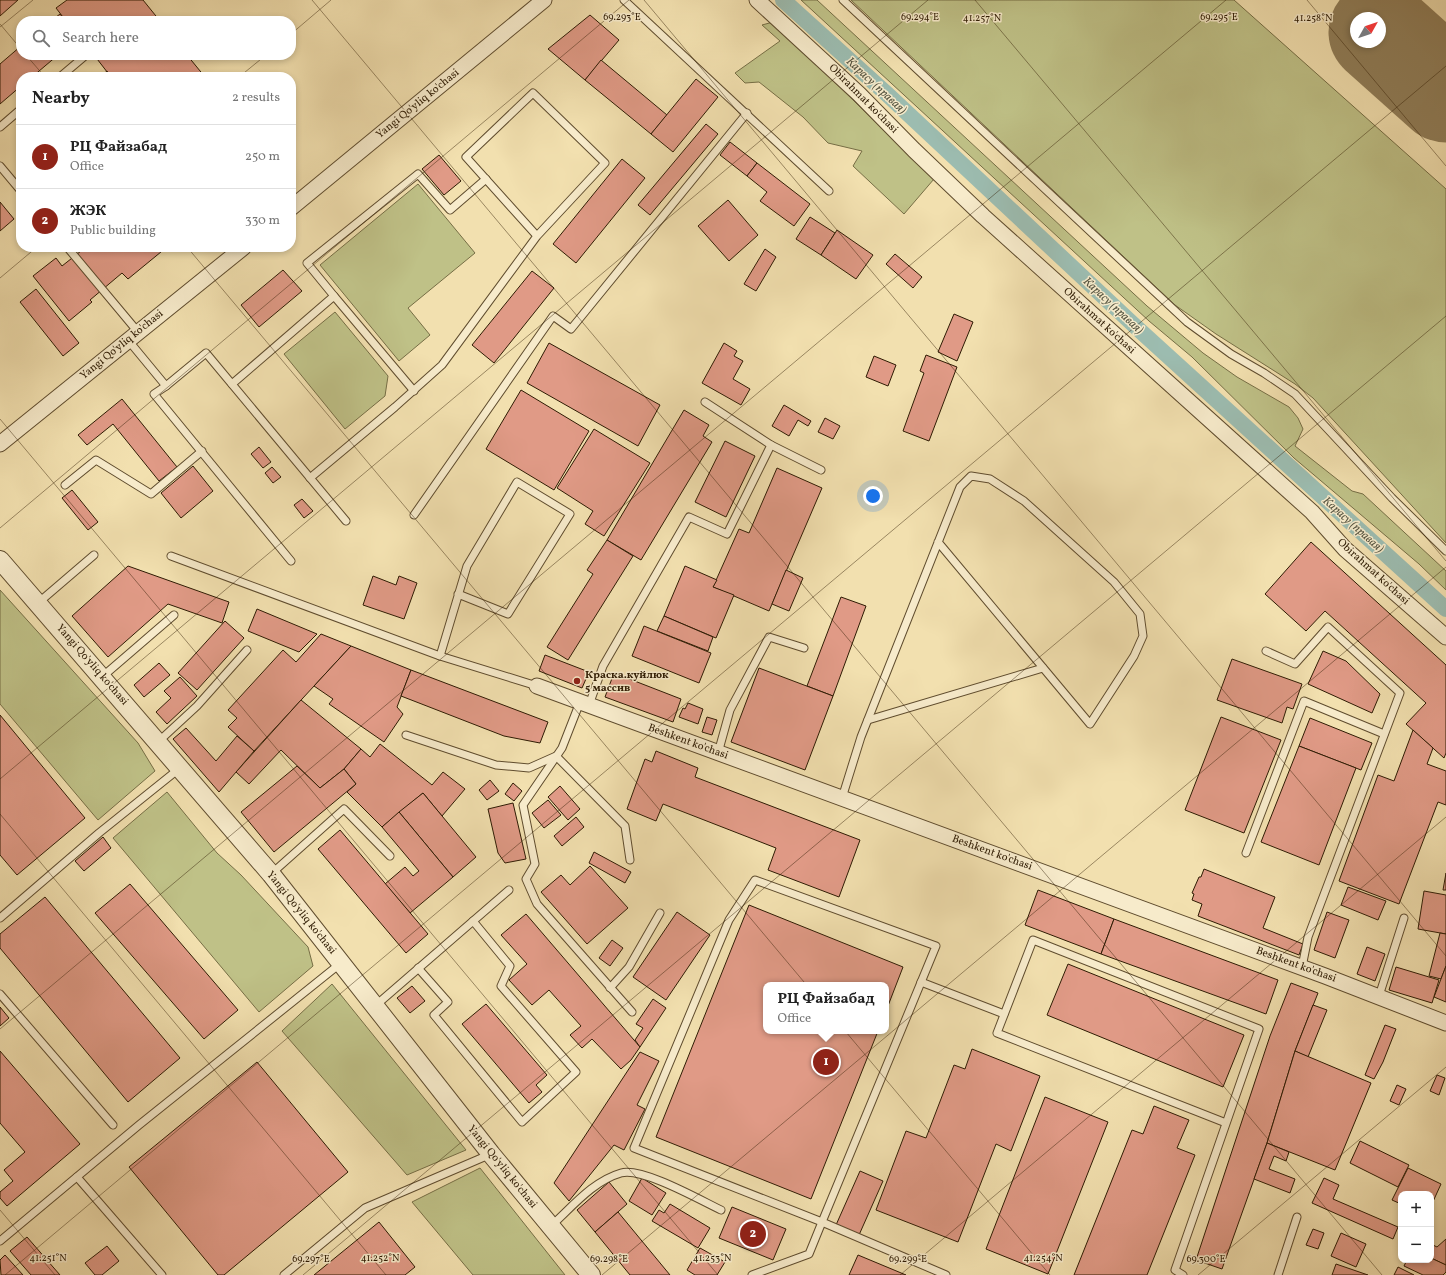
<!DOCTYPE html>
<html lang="en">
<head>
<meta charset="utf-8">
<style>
  body { margin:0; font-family:Vollkorn,serif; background:#f6f6f6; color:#222 }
  .controls { position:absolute; right:12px; bottom:12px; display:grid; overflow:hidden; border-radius:8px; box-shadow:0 2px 6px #0003 }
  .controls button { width:36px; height:36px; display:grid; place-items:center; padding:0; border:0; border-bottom:1px solid #e0e0e0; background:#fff; color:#222; font:20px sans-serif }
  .compass { position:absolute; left:1350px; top:12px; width:36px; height:36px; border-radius:50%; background:#fff; box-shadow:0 2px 6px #0003; rotate:50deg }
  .you { position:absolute; left:873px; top:496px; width:14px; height:14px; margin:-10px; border:3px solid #fff; border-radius:50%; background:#1a73e8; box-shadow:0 0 0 6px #1a73e833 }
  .badge { display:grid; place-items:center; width:26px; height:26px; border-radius:50%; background:#8f2418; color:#fff; font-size:13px; font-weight:700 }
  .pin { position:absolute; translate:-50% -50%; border:2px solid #fff; box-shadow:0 1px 4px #0006 }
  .popup { position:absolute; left:763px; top:982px; width:126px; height:52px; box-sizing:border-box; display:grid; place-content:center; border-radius:8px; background:#fff; filter:drop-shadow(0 1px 3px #0005); font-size:13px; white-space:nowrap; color:#767676 }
  .popup b { font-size:15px; color:#222 }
  .popup::after { content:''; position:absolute; left:50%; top:100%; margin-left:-8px; border:8px solid transparent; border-top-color:#fff }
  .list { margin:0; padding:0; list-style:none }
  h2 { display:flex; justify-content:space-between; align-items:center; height:52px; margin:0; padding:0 16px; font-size:17px }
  h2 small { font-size:13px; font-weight:400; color:#767676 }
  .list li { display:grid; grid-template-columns:26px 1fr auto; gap:12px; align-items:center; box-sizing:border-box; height:64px; padding:0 16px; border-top:1px solid #e0e0e0 }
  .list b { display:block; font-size:15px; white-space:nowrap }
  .list p { margin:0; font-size:13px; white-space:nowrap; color:#767676 }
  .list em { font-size:13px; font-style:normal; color:#767676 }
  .icon { flex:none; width:22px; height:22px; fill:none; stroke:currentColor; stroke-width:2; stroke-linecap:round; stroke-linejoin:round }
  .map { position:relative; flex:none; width:1446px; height:1275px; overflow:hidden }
  .search { position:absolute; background:#fff; box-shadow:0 2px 6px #0003; left:16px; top:16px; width:280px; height:44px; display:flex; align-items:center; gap:10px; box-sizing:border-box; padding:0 14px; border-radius:16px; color:#767676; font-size:15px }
  .panel { position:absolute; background:#fff; box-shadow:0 2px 6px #0003; left:16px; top:72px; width:280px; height:180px; border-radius:16px }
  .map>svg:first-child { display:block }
  .green { fill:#bfc187; stroke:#766e45 }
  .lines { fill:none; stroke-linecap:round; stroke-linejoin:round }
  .canal { stroke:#9cbcb0; stroke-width:16 }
  .runway { stroke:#907e59; stroke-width:103 }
  .building { fill:#e09a86; stroke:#2e1b03 }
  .service-casing { stroke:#5f4c2e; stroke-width:9 }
  .minor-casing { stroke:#5f4c2e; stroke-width:17 }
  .tertiary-casing { stroke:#5f4c2e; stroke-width:20 }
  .service { stroke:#f7ebcb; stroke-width:7 }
  .minor { stroke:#f7ebcb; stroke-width:15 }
  .tertiary { stroke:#f7ebcb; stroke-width:18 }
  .ticks { fill:none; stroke:#2e1b03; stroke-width:1; stroke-opacity:0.45 }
  .poi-dot { fill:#8f2418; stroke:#f7ebcb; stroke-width:1.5 }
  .labels { text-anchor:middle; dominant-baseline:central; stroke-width:3; stroke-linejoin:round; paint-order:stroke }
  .street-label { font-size:11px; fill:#2e1b03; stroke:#f7ebcb }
  .poi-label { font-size:11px; font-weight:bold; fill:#2e1b03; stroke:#f7ebcb; text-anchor:start }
  .water-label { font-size:12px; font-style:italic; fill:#545340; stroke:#f7ebcb }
  .ticks-label { font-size:10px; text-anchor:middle; fill:#2e1b03; stroke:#f7ebcb; stroke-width:3; stroke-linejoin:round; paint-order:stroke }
</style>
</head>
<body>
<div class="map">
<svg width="1446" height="1275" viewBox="0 0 1446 1275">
  <rect width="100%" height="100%" fill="#f2e0af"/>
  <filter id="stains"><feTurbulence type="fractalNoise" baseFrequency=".005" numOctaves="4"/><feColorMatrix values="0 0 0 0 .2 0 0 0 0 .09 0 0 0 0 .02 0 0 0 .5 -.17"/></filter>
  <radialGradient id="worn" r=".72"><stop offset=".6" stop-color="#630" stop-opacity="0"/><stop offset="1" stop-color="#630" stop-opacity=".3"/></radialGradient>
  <g class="green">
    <path d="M801,0H817L1147,306L1203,353L1237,377L1289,407L1298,418L1303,429L1295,446L1352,491L1363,494L1446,571V590L1419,564L1294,458L1192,357L1149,321Z"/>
    <path d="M851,0H1234L1446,189V543L1313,398L1295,384L1216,334L1175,305Z"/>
    <path d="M773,22L934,179L904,214L853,166L862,151L828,143L803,117L759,82L745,83L735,73L780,41L762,25Z"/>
    <path d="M418,184L475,253L408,308L430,335L399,361L320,265Z"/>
    <path d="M335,312L388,376L385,396L345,429L284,354Z"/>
    <path d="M0,590L138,743L155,771L98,820L0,704Z"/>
    <path d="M167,792L217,853L241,875L308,947L313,966L259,1012L113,838Z"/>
    <path d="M332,984L466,1150L407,1175L282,1031Z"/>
    <path d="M480,1168L565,1275H473L412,1202Z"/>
  </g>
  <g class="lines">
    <path class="canal" d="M783,0L888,95L1136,327L1446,609"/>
    <path class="runway" d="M1380,32L1446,91"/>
  </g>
  <g class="building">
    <path d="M0,0H18L0,16Z"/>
    <path d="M67,0H143L160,21H66L56,8Z"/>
    <path d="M60,14L66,21H51Z"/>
    <path d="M590,15L619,40L585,80L548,49Z"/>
    <path d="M21,46V55H58L32,77H21V86L0,104V64Z"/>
    <path d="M94,55H187L205,77H111Z"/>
    <path d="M601,60L667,115L651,134L585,80Z"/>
    <path d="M107,71L111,77H100Z"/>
    <path d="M696,79L718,97L673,152L651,134Z"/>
    <path d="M706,124L718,134L650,215L638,205Z"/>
    <path d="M730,142L757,163L747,176L720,155Z"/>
    <path d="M439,155L461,181L444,195L422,169Z"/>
    <path d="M622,159L645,178L576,263L553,244Z"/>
    <path d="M757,163L810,204L794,226L760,201L767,192L747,176Z"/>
    <path d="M728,200L758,235L729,261L698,226Z"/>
    <path d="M0,202L14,219L0,231Z"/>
    <path d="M810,217L835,233L821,255L796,239Z"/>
    <path d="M837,230L873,255L856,279L821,255Z"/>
    <path d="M86,247H167L128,279L122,273L90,300L92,302L69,321L33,276L56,258L62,266Z"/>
    <path d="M765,249L776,257L756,291L744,284Z"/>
    <path d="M895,254L922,277L913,288L886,264Z"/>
    <path d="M283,270L302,291L259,327L241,305Z"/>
    <path d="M532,271L554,288L494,363L472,345Z"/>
    <path d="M36,289L79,343L63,356L20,302Z"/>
    <path d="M954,314L973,322L957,361L938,352Z"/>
    <path d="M549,343L660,405L638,446L527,383Z"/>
    <path d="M724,343L737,351L734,356L743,361L733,379L750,389L741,405L702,383Z"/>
    <path d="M926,355L957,367L929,441L903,431L924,373L920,371Z"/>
    <path d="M874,356L896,365L888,386L866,377Z"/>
    <path d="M521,390L589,431L554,490L486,449Z"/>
    <path d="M122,399L177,467L159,481L113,424L87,445L78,435Z"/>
    <path d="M784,405L811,421L808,426L798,420L789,436L772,426Z"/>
    <path d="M684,410L709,425L703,436L712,442L641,560L607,540Z"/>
    <path d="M825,418L840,426L833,439L818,432Z"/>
    <path d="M594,429L650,463L604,536L585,524L593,511L557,488Z"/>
    <path d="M725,441L755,456L726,517L695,502Z"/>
    <path d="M259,447L271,462L263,468L251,454Z"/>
    <path d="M193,466L213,491L181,518L161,493Z"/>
    <path d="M272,467L281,477L273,483L265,473Z"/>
    <path d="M777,468L822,488L769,611L713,587L739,529L749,533Z"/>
    <path d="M72,490L98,522L88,530L62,498Z"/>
    <path d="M302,499L313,511L304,518L294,505Z"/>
    <path d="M607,540L633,556L568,660L547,647L593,574L587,570Z"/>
    <path d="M1311,542L1446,665V753L1444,758L1406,724L1426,703L1325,611L1306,631L1265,594Z"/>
    <path d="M128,566L229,602L222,623L168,604L108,657L72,616Z"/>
    <path d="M685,566L717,580L713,587L734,595L716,638L664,616Z"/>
    <path d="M786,570L803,578L789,611L772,604Z"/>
    <path d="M373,576L396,585L399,576L417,583L404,619L363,605Z"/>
    <path d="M841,597L866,606L833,696L807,686Z"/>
    <path d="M257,609L317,634L299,652L248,631Z"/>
    <path d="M664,616L713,637L708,651L657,631Z"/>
    <path d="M225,621L244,638L197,690L178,673Z"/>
    <path d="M644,626L711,653L699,683L632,656Z"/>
    <path d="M321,634L351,646L254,751L228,727L237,718L228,710L283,650L296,662Z"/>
    <path d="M351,646L411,670L397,707L403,714L384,742L329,704L333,699L314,686Z"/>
    <path d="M1323,651L1346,661L1380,694L1372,713L1308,684Z"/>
    <path d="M545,655L589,672L582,688L539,671Z"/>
    <path d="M1232,659L1302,684L1293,709L1287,707L1282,723L1217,700Z"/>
    <path d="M159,663L170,675L144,697L134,685Z"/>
    <path d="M759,668L833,696L805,770L731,742Z"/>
    <path d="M411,670L548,722L540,743L504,736L401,696Z"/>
    <path d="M614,673L681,699L673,722L605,697Z"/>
    <path d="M180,677L197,696L167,724L156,712L171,698L164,691Z"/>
    <path d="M301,700L361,749L344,769L320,788L281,750L249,784L236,772Z"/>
    <path d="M688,703L703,709L698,724L679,717L683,708L685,709Z"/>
    <path d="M0,715L85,818L17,875L0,855Z"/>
    <path d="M707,717L717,720L712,735L702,732Z"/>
    <path d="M1221,717L1281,740L1244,833L1185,810Z"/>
    <path d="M1310,718L1372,743L1361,770L1299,746Z"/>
    <path d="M186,728L216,761L237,736L254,751L219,792L173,739Z"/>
    <path d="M1413,730L1433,748L1427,764L1446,771V805L1438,802L1399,904L1339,881L1378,775L1394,781Z"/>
    <path d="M380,744L432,785L443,772L465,789L442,816L423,793L382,827L347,792L356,784L344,769L361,749L370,757Z"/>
    <path d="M1299,746L1356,768L1319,865L1261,842Z"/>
    <path d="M656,751L698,768L695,777L860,840L839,897L768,870L776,848L663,804L656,821L627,809L645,759L652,762Z"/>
    <path d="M297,766L320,788L344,769L356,784L274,852L241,812Z"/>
    <path d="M490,780L499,791L487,800L479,790Z"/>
    <path d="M513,783L522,791L514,801L505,794Z"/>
    <path d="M560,786L580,809L568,820L548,797Z"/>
    <path d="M423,793L476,857L453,877L399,812Z"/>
    <path d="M548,800L561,815L544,828L532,813Z"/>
    <path d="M513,803L526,859L505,863L498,853L488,809Z"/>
    <path d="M399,812L453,877L410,913L385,884L405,867L413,876L419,871L382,827Z"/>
    <path d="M576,817L584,827L562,846L554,836Z"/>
    <path d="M340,830L428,934L406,953L318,849Z"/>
    <path d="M103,837L111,848L84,871L75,861Z"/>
    <path d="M594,852L631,872L625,883L589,863Z"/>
    <path d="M590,866L628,908L587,944L541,892L561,875L570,885Z"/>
    <path d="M1204,869L1275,897L1263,928L1303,944L1299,955L1198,916L1202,904L1192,900L1194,894L1192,893L1199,877H1201Z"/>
    <path d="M1446,873V890H1443Z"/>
    <path d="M130,884L238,1010L204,1039L95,913Z"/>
    <path d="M1348,887L1386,901L1378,920L1341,905Z"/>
    <path d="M1038,890L1114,919L1101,954L1025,925Z"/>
    <path d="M1424,891L1446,895V934L1418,929Z"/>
    <path d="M45,897L180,1058L128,1102L0,948V934Z"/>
    <path d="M749,905L903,967L886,1011V985H766V1031H878L811,1199L656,1137Z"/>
    <path d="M677,912L710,935L666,1000L633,977Z"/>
    <path d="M1327,912L1349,920L1335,958L1314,950Z"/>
    <path d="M526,914L640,1047L631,1060L621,1069L592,1039L582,1048L570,1035L581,1026L549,990L532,1005L509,980L527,964L501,935Z"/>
    <path d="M1114,919L1278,980L1266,1014L1101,954Z"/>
    <path d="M1440,933L1446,934V966L1441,979L1429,976Z"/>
    <path d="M612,940L623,948L610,966L599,958Z"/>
    <path d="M1367,947L1385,954L1375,981L1357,974Z"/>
    <path d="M1068,964L1244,1035L1223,1087L1047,1015Z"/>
    <path d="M1446,966V1002L1434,997Z"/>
    <path d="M1396,967L1439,980L1432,1003L1389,990Z"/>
    <path d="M1291,983L1318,993L1295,1051L1267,1143L1222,1269L1196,1260L1270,1036Z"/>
    <path d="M412,986L425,1001L410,1013L397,998Z"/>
    <path d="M653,999L666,1008L640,1047L635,1040L643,1028L636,1024Z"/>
    <path d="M486,1004L547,1075L536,1085L542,1092L529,1103L462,1024Z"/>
    <path d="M1313,1005L1327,1010L1308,1057L1295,1051Z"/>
    <path d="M0,1007L9,1018L0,1026Z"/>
    <path d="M1385,1025L1396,1029L1383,1062L1374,1079L1365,1075Z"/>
    <path d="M972,1049L1040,1076L1011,1151L996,1144L958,1242L876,1210L906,1131L926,1138L954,1065L965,1069Z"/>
    <path d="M0,1051L80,1144L7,1206L0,1198V1192L13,1181L4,1170L25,1152L0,1123Z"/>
    <path d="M1295,1051L1371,1083L1335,1170L1267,1143Z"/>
    <path d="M640,1052L659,1061L637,1105L645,1109L624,1150L614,1145L569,1201L554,1183Z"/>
    <path d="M257,1062L348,1172L224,1275H218L129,1167Z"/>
    <path d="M1437,1075L1445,1078L1439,1095L1430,1091Z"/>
    <path d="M1397,1085L1406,1089L1399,1105L1390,1101Z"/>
    <path d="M1045,1097L1108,1122L1048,1274L986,1249Z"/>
    <path d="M1154,1106L1189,1120L1177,1148L1195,1155L1147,1275H1074L1132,1130L1143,1134Z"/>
    <path d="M1360,1141L1409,1165L1398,1187L1350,1163Z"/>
    <path d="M1267,1143L1289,1152L1286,1161L1274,1156L1269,1169L1295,1179L1290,1193L1254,1179Z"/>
    <path d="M1408,1168L1441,1184L1431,1206V1194H1401V1204L1392,1200Z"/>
    <path d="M860,1171L883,1181L859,1235L836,1225Z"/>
    <path d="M642,1178L666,1193L652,1215L629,1201Z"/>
    <path d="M1324,1178L1339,1185L1333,1199L1398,1227L1393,1239L1312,1203Z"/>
    <path d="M609,1182L627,1204L595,1232L577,1210Z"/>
    <path d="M670,1204L710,1228L698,1248L652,1221L659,1210L664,1213Z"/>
    <path d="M732,1207L786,1229L773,1260L719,1238Z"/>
    <path d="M618,1212L670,1275H630L595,1232Z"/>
    <path d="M379,1222L415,1267L405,1275H314Z"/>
    <path d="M1313,1229L1324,1233L1318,1249L1306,1245Z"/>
    <path d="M1341,1233L1366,1244L1356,1267L1331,1256Z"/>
    <path d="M27,1237L60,1275H31L10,1251Z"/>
    <path d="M1446,1239V1265L1431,1258V1244L1437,1247Z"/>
    <path d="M107,1246L119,1261L102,1275H95L85,1263Z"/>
    <path d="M700,1248L725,1262L717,1275H695L687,1270Z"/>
    <path d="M5,1255L23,1275H1L0,1260Z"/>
    <path d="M858,1255L906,1275H849Z"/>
    <path d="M1431,1258L1446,1265V1272L1443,1275H1423L1404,1266L1407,1260H1431Z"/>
    <path d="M1336,1264L1368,1275H1332Z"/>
    <path d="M1398,1267L1414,1275H1394Z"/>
  </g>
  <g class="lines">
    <defs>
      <g id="service">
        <path d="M624,0L829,191"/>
        <path d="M843,0L1187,322L1231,354L1264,373L1295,394L1392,498L1446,551"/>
        <path d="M60,77L86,55"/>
        <path d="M0,127L21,109"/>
        <path d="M0,166L21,191"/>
        <path d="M67,247L138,332"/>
        <path d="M334,296L307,263L418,174L450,210L486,179"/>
        <path d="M128,340L166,386L206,353L346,521"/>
        <path d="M232,384L334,296L414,391"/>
        <path d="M166,386L154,394L291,561"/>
        <path d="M705,402L771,445L821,470"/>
        <path d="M310,478L395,407L442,365L537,236L466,157L533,93L605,163L537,236"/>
        <path d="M65,485L96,460L151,494L202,451"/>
        <path d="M414,515L553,316L571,329L747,113"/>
        <path d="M171,556L440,656L537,686"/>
        <path d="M38,603L94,555"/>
        <path d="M1266,651L1295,664L1328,627L1400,693L1308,937L1302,967"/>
        <path d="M440,656L467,566L517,482L570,514L508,614L458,594"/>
        <path d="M102,677L174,615"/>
        <path d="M580,702L562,748L523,805L535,864L526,879L537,904L632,1012"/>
        <path d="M589,705L603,666L689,517L727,534L771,445"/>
        <path d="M868,720L1043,668"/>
        <path d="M406,735L496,765L529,768L556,756L625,826L630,860"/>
        <path d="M158,742L197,706L247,650"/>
        <path d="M718,753L730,710L769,637L804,648"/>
        <path d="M842,798L861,737L960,487L971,476L990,479L1024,501L1114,582L1140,614L1143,636L1134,656L1090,724L938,542"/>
        <path d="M1246,853L1304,701L1384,734"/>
        <path d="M271,874L344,809L390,856"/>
        <path d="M0,918L99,833L180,768"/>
        <path d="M418,968L448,1002L434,1015L522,1122L576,1072L501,986L510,966L473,921"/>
        <path d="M921,982L1004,1014"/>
        <path d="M610,988L629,967L660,913"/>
        <path d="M0,994L113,1125"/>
        <path d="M1379,996L1404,918"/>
        <path d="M375,1006L509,890"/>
        <path d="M77,1177L162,1275"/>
        <path d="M551,1226C572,1207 593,1181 621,1173C642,1167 700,1200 721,1210"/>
        <path d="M0,1241L139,1125L341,963"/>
        <path d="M284,1275L365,1208L491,1154"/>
        <path d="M752,1275L809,1254L822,1222L936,946L755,880L729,920L634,1148L822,1222L946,1275"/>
        <path d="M1183,1275L1175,1270L1259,1029L1033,940L997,1033L1226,1123"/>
        <path d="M1278,1275L1297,1217"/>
      </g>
      <g id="minor">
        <path d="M757,0L859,94L914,150L983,216L1312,512L1345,549L1446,637"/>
        <path d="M291,208L544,0"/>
        <path d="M0,444L244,247"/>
        <path d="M537,686L1325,976L1446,1023"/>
      </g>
      <path id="tertiary" d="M0,560L271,874L491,1154L591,1275"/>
    </defs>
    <use href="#service" class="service-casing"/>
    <use href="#minor" class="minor-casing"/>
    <use href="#tertiary" class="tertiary-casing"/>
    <use href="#service" class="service"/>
    <use href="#minor" class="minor"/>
    <use href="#tertiary" class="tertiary"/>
  </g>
  <path class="ticks" d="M312,0L1382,1275M644,0L1446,956M975,0L1446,561M1307,0L1446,166M0,24L21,49M0,27L33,0M291,34L331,0M26,55L45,77M239,77L266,55M187,247L1050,1275M0,278L37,247M0,419L718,1275M0,528L629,0M0,779L928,0M0,814L386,1275M0,1029L1226,0M0,1210L55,1275M5,1275L1446,66M303,1275L1446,316M602,1275L1446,567M900,1275L1446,817M1198,1275L1446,1067"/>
  <circle class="poi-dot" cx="577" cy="681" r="4"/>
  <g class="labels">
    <g class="street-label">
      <text transform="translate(863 99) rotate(45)">Obirahmat ko'chasi</text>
      <text transform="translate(418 104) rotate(-39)">Yangi Qo'yliq ko'chasi</text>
      <text transform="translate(1099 321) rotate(42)">Obirahmat ko'chasi</text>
      <text transform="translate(122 345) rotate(-39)">Yangi Qo'yliq ko'chasi</text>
      <text transform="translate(1373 572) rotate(42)">Obirahmat ko'chasi</text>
      <text transform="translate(92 665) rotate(49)">Yangi Qo'yliq ko'chasi</text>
      <text transform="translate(688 742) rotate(20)">Beshkent ko'chasi</text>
      <text transform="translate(992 853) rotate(20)">Beshkent ko'chasi</text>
      <text transform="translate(301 913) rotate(51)">Yangi Qo'yliq ko'chasi</text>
      <text transform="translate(1296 965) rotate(20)">Beshkent ko'chasi</text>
      <text transform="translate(502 1167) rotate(51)">Yangi Qo'yliq ko'chasi</text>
    </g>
    <g class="poi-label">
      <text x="585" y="675">Краска.куйлюк<tspan x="585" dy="13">5 массив</tspan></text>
    </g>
    <g class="water-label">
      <text transform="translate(876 86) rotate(43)">Карасу (правая)</text>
      <text transform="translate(1113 306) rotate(43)">Карасу (правая)</text>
      <text transform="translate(1353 525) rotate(42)">Карасу (правая)</text>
    </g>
  </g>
  <g class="ticks-label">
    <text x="622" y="20">69.293°E</text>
    <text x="920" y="20">69.294°E</text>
    <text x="1219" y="20">69.295°E</text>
    <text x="982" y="21">41.257°N</text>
    <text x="1313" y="21">41.258°N</text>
    <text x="48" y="1261">41.251°N</text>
    <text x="380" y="1261">41.252°N</text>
    <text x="712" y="1261">41.253°N</text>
    <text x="1043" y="1261">41.254°N</text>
    <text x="311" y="1262">69.297°E</text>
    <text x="609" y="1262">69.298°E</text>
    <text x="908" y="1262">69.299°E</text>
    <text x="1206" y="1262">69.300°E</text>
  </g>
  <rect width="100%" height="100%" filter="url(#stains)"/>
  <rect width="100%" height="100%" fill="url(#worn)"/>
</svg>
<div class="controls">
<button>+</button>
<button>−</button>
</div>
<svg class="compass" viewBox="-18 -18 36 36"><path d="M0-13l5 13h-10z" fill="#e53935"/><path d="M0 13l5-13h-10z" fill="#767676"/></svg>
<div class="you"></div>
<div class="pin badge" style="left:826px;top:1062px">1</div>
<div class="popup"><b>РЦ Файзабад</b>Office</div>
<div class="pin badge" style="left:753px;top:1234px">2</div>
<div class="search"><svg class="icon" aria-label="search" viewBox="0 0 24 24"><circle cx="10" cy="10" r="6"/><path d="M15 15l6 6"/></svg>Search here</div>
<section class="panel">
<h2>Nearby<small>2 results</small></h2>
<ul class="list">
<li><span class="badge">1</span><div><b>РЦ Файзабад</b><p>Office</p></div><em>250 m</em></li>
<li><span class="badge">2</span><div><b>ЖЭК</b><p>Public building</p></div><em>330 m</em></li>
</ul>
</section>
</div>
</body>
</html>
